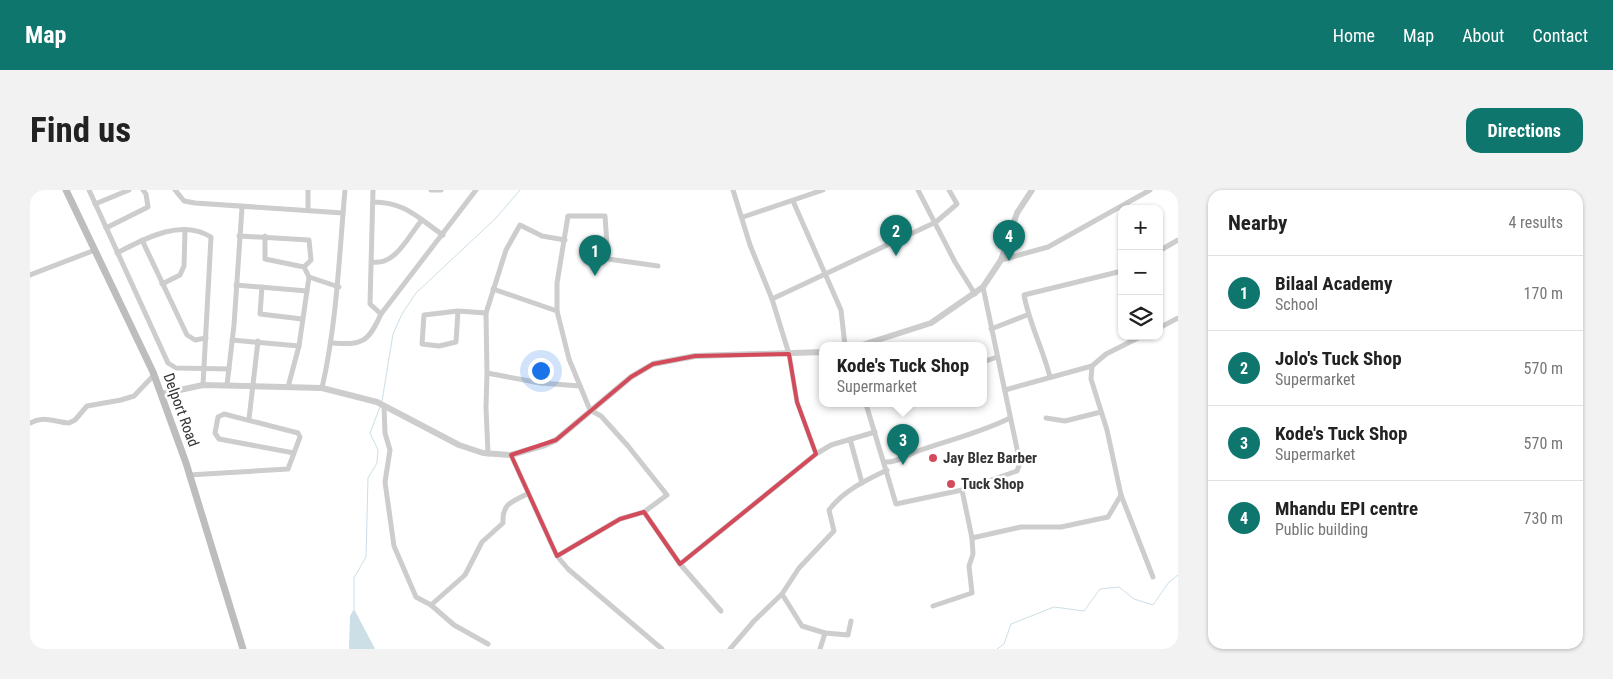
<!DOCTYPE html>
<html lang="en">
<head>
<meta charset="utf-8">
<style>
  body { margin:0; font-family:"Roboto Condensed",sans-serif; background:#f2f2f2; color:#222 }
  .controls { position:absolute; right:15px; top:15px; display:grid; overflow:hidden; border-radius:10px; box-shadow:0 1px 4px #0004 }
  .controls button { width:45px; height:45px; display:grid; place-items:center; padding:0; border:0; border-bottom:1px solid #e0e0e0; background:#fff; color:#222; font:25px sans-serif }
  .you { position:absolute; left:510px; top:180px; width:18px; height:18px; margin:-12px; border:4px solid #fff; border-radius:50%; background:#1a73e8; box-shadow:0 0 0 8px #1a73e833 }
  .badge { display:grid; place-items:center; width:32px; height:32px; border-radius:50%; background:#0f766e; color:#fff; font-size:16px; font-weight:700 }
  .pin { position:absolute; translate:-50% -41px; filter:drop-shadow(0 1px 2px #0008) }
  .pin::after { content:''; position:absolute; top:26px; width:18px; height:15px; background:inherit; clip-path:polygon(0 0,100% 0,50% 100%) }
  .popup { position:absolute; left:789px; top:152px; width:168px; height:65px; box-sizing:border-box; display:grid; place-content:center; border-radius:10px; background:#fff; filter:drop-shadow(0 1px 4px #0005); font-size:16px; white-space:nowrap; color:#767676 }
  .popup b { font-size:19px; color:#222 }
  .popup::after { content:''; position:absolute; left:50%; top:100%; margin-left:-10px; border:10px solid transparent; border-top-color:#fff }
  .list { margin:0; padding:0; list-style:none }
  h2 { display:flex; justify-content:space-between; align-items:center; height:65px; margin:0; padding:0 20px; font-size:21px }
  h2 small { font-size:16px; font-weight:400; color:#767676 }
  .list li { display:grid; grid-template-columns:32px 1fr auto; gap:15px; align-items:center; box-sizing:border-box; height:75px; padding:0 20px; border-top:1px solid #e0e0e0 }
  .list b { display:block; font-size:19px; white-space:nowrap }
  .list p { margin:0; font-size:16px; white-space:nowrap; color:#767676 }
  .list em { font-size:16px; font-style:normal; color:#767676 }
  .icon { flex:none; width:28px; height:28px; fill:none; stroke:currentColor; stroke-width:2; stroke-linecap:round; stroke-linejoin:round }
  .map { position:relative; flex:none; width:1148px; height:459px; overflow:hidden; border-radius:15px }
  header { display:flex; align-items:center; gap:30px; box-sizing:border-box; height:70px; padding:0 25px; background:#0f766e; color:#fff }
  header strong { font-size:24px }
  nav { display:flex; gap:28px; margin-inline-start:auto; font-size:18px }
  .intro { display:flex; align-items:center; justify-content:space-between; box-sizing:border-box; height:120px; padding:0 30px }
  h1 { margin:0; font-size:35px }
  .button { padding:12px 22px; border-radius:15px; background:#0f766e; color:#fff; font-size:18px; font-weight:700 }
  main { display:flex; gap:30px; padding:0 30px }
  aside { flex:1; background:#fff; border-radius:15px; box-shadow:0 1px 4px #0004 }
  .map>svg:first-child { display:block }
  .water { fill:#ccdee6 }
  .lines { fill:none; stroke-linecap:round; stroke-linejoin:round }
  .stream { stroke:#ccdee6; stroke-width:1 }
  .minor { stroke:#cdcdcd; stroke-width:5 }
  .tertiary { stroke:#cdcdcd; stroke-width:6 }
  .secondary { stroke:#bdbdbd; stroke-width:7 }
  .marked { fill:none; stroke:#d34b5a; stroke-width:4; stroke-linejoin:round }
  .poi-dot { fill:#d34b5a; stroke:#fff; stroke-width:2 }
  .labels { text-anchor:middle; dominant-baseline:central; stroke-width:5; stroke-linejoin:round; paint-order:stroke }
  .street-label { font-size:15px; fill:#333; stroke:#fff }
  .poi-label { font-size:15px; font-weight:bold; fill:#333; stroke:#fff; text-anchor:start }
</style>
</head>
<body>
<header>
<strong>Map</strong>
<nav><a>Home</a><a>Map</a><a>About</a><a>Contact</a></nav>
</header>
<div class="intro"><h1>Find us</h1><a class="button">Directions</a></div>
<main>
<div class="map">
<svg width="1148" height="459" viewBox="0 0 1148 459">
  <rect width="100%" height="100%" fill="#fff"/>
  <path class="water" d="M324,419L344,457L345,459H319L320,426Z"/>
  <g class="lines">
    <g class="stream">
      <path d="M352,211L363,144L372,124L386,103L466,28L490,0"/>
      <path d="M324,419V388L336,367L338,288L347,273L348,260L340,243L350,217"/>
      <path d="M967,459L974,454L981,434L1024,417L1054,421L1070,399L1089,397L1104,409L1123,415L1139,392L1148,385"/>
    </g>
    <g class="minor">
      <path d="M59,0L138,173L146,178L199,179"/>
      <path d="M145,0L154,11L165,13L313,23"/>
      <path d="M343,0L340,114L351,124"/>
      <path d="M401,0H411"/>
      <path d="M703,0L720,55L742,109L759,164L767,212L786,264"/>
      <path d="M888,0L925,72L945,104"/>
      <path d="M763,11L811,120L815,156"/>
      <path d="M343,12C375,12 388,28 413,45"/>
      <path d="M65,14L99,0"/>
      <path d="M278,19V0"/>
      <path d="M713,27L793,0"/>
      <path d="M76,38L118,17L116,4L113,0"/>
      <path d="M209,46L279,50L281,70L274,77"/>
      <path d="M235,46V69L274,77L279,87L269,156L258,197"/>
      <path d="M112,50L157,145L165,150L176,148"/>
      <path d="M535,50L512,46L490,35L476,60L456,123L457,183L510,193L550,196"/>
      <path d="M1129,61L1148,50"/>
      <path d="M87,63C114,49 151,28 181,47L173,195"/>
      <path d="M971,70L1018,57L1120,0"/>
      <path d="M342,72C365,76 378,47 391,31"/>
      <path d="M0,85L65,60"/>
      <path d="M279,87L309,97"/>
      <path d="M132,94L150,85L154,76L155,41"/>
      <path d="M206,95L277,101"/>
      <path d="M232,97L230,124L272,129"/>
      <path d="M463,99L527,121"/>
      <path d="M742,109L906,32L927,14L919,0"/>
      <path d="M428,121L426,152L409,156L392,154L394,125L428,121L456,123"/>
      <path d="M1129,138L1148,128"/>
      <path d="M961,139L997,125"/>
      <path d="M202,150L269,156"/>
      <path d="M302,153C332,155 338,153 351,124L446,0"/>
      <path d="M953,172L967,167"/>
      <path d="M1062,176L1061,189L1077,240L1091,305L1123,387"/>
      <path d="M457,183L456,217L458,264"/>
      <path d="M1020,187C1013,159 999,133 994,105L1092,81"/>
      <path d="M197,195L204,135L212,18"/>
      <path d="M292,198C307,132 309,67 315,0"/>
      <path d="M975,200L1062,176L1076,164L1112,146"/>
      <path d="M836,214L866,314L932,300L987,281L990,273L953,97"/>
      <path d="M354,217L355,243L360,260L355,292L364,356L386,407L401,415L435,385L452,352L473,333C472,314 481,312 497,304"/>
      <path d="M1016,228L1035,231L1071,222"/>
      <path d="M219,229L228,151"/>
      <path d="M0,233C14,225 24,232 39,233L45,230L57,216L91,210L104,206L124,185"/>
      <path d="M820,249L832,293"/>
      <path d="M481,265L527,366L538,379L632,459"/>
      <path d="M855,272C866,273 877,265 888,261C919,250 950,243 980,228"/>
      <path d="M159,285L258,279L270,247L268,243L194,224L188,227L185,243L189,249L264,263"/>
      <path d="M614,322L650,374L691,421"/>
      <path d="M942,348L991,337H1031L1078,327L1091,305"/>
      <path d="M527,366L590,329L614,322L637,305L598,256L571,226L560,220L539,169L527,121V93L538,26H575L578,69L628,76"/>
      <path d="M650,374L786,264L801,255L845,242"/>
      <path d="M752,404L772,436L795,443L818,445L821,431"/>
      <path d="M401,415L424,435L458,454"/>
      <path d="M903,416L942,403L939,376L943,364L942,348L932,300"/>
      <path d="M700,459L724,431L752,404L769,378L804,341L799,320C813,301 836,290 857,280"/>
      <path d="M790,459L795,443"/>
    </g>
    <g class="tertiary">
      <path d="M829,156L901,133L953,97L971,70L987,23L1002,0"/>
      <path d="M131,204L173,195L292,198L347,212L429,255L453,263L481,265L515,255L526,250L601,187L623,174L665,166L793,162"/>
    </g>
    <path class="secondary" d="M36,0L123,182L156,273L213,459"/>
  </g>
  <path class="marked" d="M759,164L767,212L786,264L650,374L614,322L590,329L527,366L481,265L526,250L601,187L623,174L665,166Z"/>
  <g class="poi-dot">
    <circle cx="903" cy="268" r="5"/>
    <circle cx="921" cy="294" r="5"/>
  </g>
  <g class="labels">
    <g class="street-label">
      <text transform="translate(151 220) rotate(70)">Delport Road</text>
    </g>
    <g class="poi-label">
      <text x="913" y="268">Jay Blez Barber</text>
      <text x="931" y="294">Tuck Shop</text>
    </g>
  </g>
</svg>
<div class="controls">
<button>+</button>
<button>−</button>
<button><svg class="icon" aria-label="layers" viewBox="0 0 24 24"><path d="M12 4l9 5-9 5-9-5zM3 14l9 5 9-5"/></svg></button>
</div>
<div class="you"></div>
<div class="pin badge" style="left:565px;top:86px">1</div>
<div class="pin badge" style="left:866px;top:66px">2</div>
<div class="pin badge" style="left:873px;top:275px">3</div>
<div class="popup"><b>Kode's Tuck Shop</b>Supermarket</div>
<div class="pin badge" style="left:979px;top:71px">4</div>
</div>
<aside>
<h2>Nearby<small>4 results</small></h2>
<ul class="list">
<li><span class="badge">1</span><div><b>Bilaal Academy</b><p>School</p></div><em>170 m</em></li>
<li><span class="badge">2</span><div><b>Jolo's Tuck Shop</b><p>Supermarket</p></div><em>570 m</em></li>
<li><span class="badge">3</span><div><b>Kode's Tuck Shop</b><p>Supermarket</p></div><em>570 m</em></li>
<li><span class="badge">4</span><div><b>Mhandu EPI centre</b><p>Public building</p></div><em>730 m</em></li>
</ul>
</aside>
</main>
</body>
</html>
